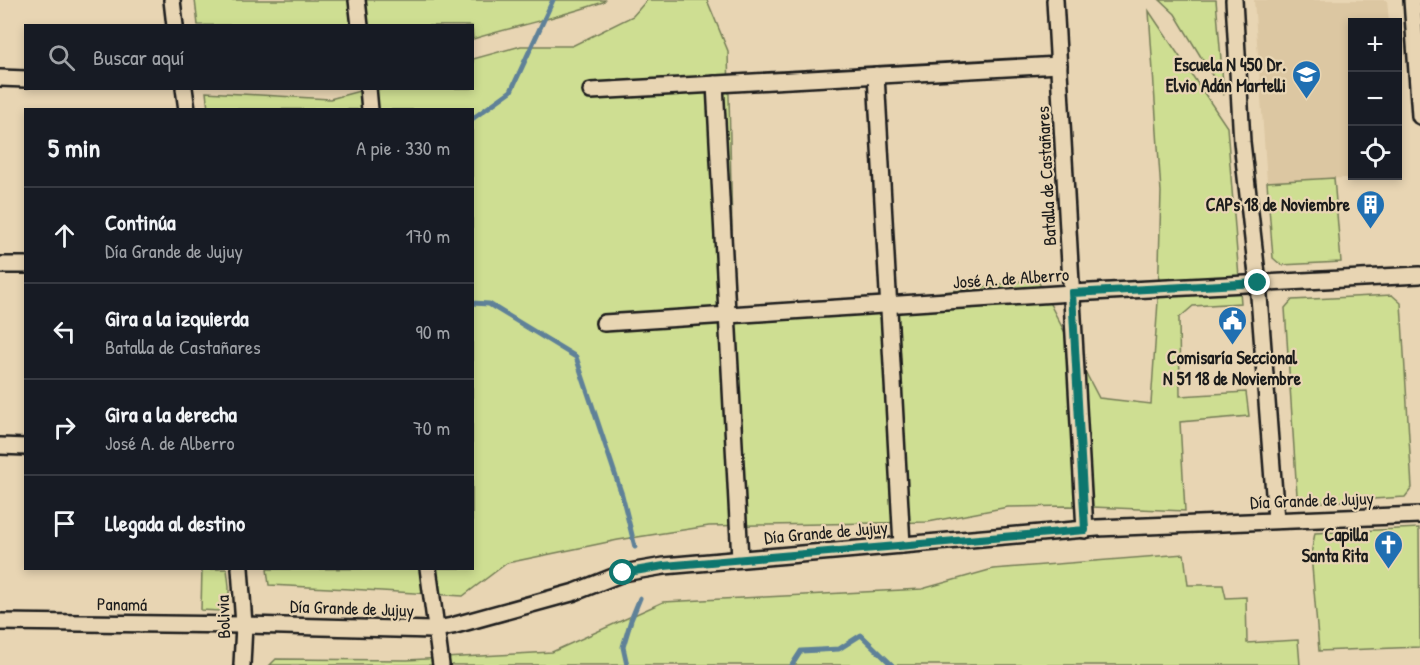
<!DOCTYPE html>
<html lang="es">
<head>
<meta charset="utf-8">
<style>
  body { margin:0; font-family:"Patrick Hand",sans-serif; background:#20242c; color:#f1f3f6 }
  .controls { position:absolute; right:18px; top:18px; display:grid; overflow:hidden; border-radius:0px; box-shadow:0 3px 9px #0003 }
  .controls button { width:54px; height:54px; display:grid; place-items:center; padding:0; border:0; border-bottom:2px solid #363941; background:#171b24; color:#f1f3f6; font:30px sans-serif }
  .stop { position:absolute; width:18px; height:18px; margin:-14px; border:4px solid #0f766e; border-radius:50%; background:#fff }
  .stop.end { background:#0f766e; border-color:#fff; box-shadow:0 2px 6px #0008 }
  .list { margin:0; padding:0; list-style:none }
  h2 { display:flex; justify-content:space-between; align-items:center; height:78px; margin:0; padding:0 24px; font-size:26px }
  h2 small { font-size:20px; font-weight:400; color:#9ea1a6 }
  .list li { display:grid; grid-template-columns:39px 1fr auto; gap:18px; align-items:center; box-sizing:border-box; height:96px; padding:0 24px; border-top:2px solid #363941 }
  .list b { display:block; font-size:22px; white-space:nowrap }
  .list p { margin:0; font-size:20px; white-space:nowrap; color:#9ea1a6 }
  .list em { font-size:20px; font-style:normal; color:#9ea1a6 }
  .icon { flex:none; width:33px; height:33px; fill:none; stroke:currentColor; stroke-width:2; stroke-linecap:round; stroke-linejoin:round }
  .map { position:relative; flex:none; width:1420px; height:665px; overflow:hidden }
  .search { position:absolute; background:#171b24; box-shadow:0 3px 9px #0003; left:24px; top:24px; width:450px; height:66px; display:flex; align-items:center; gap:15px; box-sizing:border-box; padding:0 21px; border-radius:0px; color:#9ea1a6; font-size:22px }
  .panel { position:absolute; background:#171b24; box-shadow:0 3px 9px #0003; left:24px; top:108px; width:450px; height:462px; border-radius:0px }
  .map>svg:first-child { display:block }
  .built { fill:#dcc7a2 }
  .green { fill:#cede92; stroke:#757d57; stroke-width:1.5 }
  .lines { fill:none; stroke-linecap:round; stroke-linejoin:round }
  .stream { stroke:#5e8198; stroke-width:5 }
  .street-casing { stroke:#1c1c1c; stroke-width:20 }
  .street { stroke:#e8d5b3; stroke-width:15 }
  .route { stroke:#0f766e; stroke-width:8 }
  .labels { text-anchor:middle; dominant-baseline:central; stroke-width:4.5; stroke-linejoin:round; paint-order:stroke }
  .poi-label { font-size:18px; font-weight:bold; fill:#1c1c1c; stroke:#e8d5b3; text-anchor:end }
  .street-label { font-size:18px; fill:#1c1c1c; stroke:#e8d5b3 }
</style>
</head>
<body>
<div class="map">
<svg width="1420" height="665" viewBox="0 0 1420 665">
  <rect width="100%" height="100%" fill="#e8d5b3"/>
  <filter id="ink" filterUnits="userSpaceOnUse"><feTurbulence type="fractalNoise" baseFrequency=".0167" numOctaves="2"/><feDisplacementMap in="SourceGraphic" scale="12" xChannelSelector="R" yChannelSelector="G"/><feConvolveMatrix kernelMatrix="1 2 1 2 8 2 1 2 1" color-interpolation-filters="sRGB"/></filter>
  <g filter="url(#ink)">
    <path class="built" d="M1254,0H1387L1389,22H1352V176H1384L1267,182Z"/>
    <g class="green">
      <path d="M195,0H605L603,2C560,17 516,26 473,39L472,26L198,25Z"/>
      <path d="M647,0H707L728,51L734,321L1037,279L1099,398L1151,404L1158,301L1161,192L1149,11L1227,127L1241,303L1193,306L1179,318L1180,396L1246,392L1249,416L1180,422L1185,511L1069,506L1008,507L928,522L709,526L618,540L507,563L463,596L349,589L269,585L267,569L472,568V110L208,109L206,92L330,99L367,89L472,88L473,59L521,46H572L633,16Z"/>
      <path d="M1160,0H1216L1224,95L1175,14Z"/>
      <path d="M1334,178L1341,262L1281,265L1273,258L1267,182Z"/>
      <path d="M1392,295L1401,303L1412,488L1405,497L1307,503L1297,495L1285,308L1292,300Z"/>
      <path d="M1419,528L1420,647L1319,651L1311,554L1315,533Z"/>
      <path d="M1184,554L1188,585H1223L1226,598L1246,597L1247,643L1298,640L1300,665H270L276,659L407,660L552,652L663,602L922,589L993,569Z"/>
      <path d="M202,569H227L229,586V603L220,611L201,610Z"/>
    </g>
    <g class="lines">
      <g class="stream">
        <path d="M472,119L511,91L553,0"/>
        <path d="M472,303L489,304L576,357L622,495L635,547"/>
        <path d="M627,665L623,647L631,620L640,598"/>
        <path d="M792,665L801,651L839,649L861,635L892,665"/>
      </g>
      <defs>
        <g id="street">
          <path d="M172,0L175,26"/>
          <path d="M357,0L360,26"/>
          <path d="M1055,0L1085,530"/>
          <path d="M1234,0L1242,142L1258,283L1276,520"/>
          <path d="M1412,0L1420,116"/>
          <path d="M876,75L902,545"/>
          <path d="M0,78L26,79"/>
          <path d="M715,84L740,559"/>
          <path d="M184,88L187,110"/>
          <path d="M368,88L370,110"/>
          <path d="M591,91L1059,65"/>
          <path d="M0,265H26"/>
          <path d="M604,323L1072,293L1420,275"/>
          <path d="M0,446L26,447"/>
          <path d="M240,568L244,625L242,665"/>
          <path d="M428,568L441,665"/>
          <path d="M0,622L244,625L432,630L452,626L575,592L623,573L664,566L1097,528L1420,515"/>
        </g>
      </defs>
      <use href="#street" class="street-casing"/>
      <use href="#street" class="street"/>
    </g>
  </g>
  <g class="lines" filter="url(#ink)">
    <path class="route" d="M623,573L664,566L1085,530L1072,293L1258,283"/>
  </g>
  <defs>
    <symbol id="school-pin" viewBox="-11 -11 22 30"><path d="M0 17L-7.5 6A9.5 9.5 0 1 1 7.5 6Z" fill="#1f6fb2" stroke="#e8d5b3"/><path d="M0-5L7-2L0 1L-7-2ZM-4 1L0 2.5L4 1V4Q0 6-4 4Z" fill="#fff"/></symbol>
    <symbol id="building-pin" viewBox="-11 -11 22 30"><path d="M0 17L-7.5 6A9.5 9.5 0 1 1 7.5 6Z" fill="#1f6fb2" stroke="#e8d5b3"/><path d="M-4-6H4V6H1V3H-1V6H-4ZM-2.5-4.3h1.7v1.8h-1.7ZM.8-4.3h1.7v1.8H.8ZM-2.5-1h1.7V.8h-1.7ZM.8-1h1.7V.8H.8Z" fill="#fff"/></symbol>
    <symbol id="civic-pin" viewBox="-11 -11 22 30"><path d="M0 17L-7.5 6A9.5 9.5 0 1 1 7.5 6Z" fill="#1f6fb2" stroke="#e8d5b3"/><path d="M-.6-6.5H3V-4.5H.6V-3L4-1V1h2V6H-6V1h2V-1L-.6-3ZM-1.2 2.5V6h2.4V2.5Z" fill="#fff"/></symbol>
    <symbol id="church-pin" viewBox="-11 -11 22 30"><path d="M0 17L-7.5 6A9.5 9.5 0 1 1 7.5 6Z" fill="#1f6fb2" stroke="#e8d5b3"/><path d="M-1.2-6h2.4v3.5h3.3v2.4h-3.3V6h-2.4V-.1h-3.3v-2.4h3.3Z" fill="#fff"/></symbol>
  </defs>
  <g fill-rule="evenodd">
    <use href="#school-pin" x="1290" y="58" width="33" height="45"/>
    <use href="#building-pin" x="1354" y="188" width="33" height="45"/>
    <use href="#civic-pin" x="1216" y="304" width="33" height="45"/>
    <use href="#church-pin" x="1372" y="528" width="33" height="45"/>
  </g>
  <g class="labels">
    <g class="poi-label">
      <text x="1286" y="64">Escuela N 450 Dr.<tspan x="1286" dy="21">Elvio Adán Martelli</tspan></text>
      <text x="1350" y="204">CAPs 18 de Noviembre</text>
      <text x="1232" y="357" text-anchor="middle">Comisaría Seccional<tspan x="1232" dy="21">N 51 18 de Noviembre</tspan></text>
      <text x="1368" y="534">Capilla<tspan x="1368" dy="21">Santa Rita</tspan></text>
    </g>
    <g class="street-label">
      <text transform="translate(1046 176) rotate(-93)">Batalla de Castañares</text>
      <text transform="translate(1011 278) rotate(-4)">José A. de Alberro</text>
      <text transform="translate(1312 500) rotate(-2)">Día Grande de Jujuy</text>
      <text transform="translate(826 532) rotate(-5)">Día Grande de Jujuy</text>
      <text transform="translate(122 604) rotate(1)">Panamá</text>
      <text transform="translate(352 608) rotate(2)">Día Grande de Jujuy</text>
      <text transform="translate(223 617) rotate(-92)">Bolivia</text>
    </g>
  </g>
</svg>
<div class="controls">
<button>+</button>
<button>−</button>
<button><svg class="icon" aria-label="locate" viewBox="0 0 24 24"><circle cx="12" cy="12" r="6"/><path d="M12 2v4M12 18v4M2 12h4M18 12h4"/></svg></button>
</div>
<div class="stop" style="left:623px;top:573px"></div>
<div class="stop end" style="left:1258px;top:283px"></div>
<div class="search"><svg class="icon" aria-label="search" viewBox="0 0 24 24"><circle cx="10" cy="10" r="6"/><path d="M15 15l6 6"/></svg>Buscar aquí</div>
<section class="panel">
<h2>5 min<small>A pie · 330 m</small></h2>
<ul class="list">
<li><svg class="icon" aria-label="ahead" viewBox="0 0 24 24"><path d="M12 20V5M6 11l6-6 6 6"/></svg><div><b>Continúa</b><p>Día Grande de Jujuy</p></div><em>170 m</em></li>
<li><svg class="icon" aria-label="left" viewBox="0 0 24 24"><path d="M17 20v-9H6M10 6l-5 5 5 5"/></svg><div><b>Gira a la izquierda</b><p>Batalla de Castañares</p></div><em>90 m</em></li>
<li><svg class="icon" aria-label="right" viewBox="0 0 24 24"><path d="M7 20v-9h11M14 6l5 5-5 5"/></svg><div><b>Gira a la derecha</b><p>José A. de Alberro</p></div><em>70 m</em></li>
<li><svg class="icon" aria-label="arrive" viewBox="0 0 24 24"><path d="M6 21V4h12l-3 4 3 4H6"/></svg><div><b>Llegada al destino</b></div></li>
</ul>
</section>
</div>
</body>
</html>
